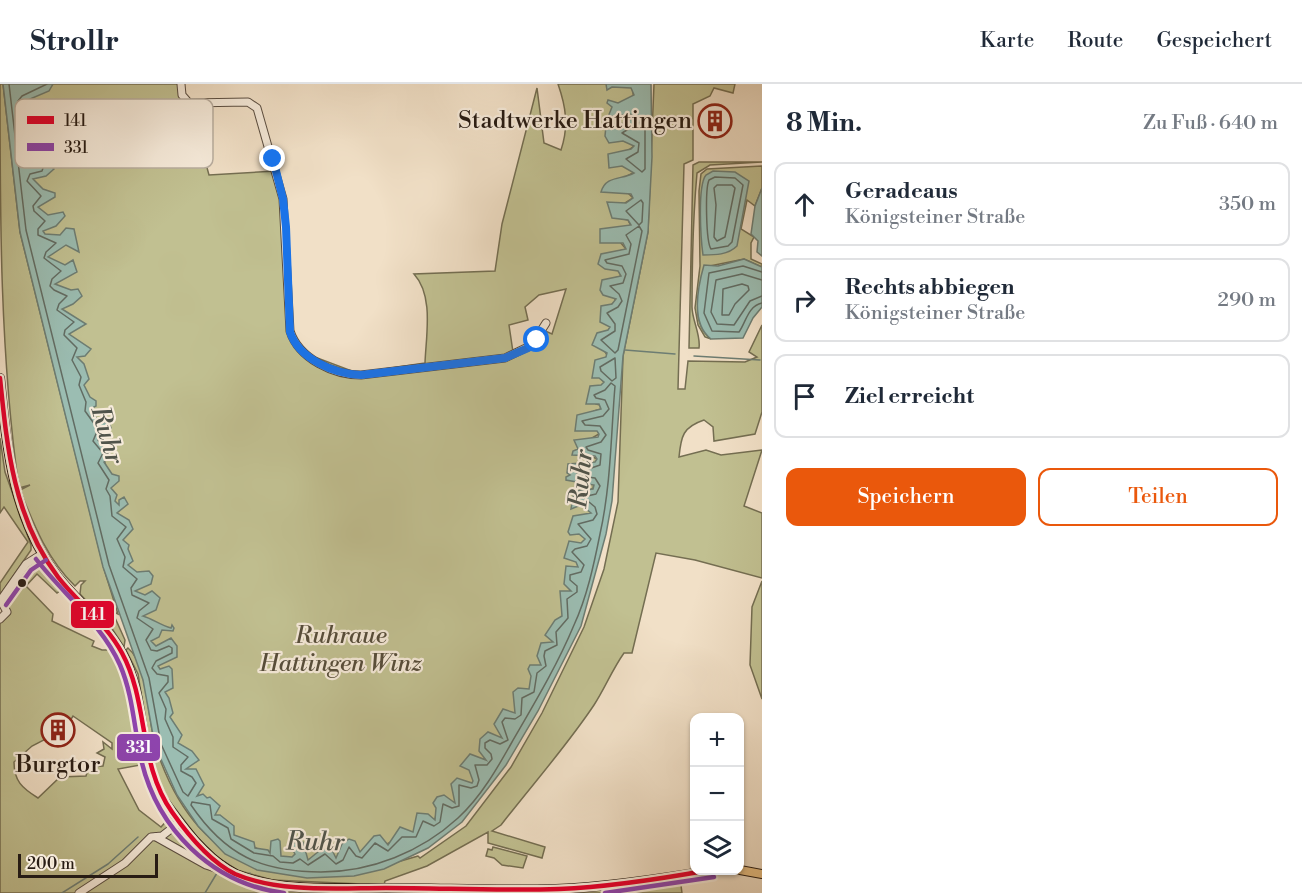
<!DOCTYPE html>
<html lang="de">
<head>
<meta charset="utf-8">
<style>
  body { margin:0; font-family:"Libre Bodoni",serif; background:#f2f2f3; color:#1f2937 }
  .controls { position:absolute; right:18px; bottom:18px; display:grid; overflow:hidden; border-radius:12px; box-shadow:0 2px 4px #0004 }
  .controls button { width:54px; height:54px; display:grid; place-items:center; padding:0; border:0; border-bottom:2px solid #e0e1e3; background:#fff; color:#1f2937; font:30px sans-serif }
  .scale { position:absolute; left:18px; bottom:15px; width:140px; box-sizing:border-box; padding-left:6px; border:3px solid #281c14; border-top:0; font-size:16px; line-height:21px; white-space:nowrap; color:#281c14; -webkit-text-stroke:4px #f6ebdb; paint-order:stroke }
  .stop { position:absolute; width:18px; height:18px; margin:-14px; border:4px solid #1a73e8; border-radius:50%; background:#fff }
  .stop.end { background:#1a73e8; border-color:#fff; box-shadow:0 2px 6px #0008 }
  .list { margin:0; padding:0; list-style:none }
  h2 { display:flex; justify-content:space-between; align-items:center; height:78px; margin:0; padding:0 24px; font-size:26px }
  h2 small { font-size:20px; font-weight:400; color:#747a83 }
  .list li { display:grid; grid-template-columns:39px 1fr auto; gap:18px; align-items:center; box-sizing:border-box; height:84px; margin:0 12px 12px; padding:0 12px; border:2px solid #e0e1e3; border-radius:12px }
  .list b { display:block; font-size:22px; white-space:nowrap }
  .list p { margin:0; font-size:20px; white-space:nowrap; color:#747a83 }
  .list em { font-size:20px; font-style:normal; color:#747a83 }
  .actions { display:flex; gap:12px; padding:18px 24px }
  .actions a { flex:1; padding:14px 0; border:2px solid #ea580c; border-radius:12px; text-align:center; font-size:21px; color:#ea580c }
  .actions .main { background:#ea580c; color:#fff }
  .icon { flex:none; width:33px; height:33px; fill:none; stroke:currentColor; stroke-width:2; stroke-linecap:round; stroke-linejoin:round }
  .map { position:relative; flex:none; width:762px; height:809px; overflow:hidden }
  header { display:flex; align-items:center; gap:36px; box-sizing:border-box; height:84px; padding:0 30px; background:#fff; border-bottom:2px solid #e0e1e3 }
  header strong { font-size:28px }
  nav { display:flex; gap:33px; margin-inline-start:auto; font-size:21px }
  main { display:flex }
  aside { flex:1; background:#fff }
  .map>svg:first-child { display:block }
  .green { fill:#c1c091; stroke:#746e52; stroke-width:1.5; fill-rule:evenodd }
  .water { fill:#9bbdb2; stroke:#6d7d73; stroke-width:1.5 }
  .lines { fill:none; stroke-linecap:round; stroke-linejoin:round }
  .shore { stroke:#626c63; stroke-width:1.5 }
  .stream { stroke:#6d7d73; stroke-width:1.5 }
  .minor-casing { stroke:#5a4d41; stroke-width:9 }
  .major-casing { stroke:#281c14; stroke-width:10 }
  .minor { stroke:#f6ebdb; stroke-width:7 }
  .major { stroke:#e8c084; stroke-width:8 }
  .bus-1-casing { stroke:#f6ebdb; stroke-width:9 }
  .bus-2-casing { stroke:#f6ebdb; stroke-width:9 }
  .bus-1 { stroke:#e4002b; stroke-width:4.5 }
  .bus-2 { stroke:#8e44ad; stroke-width:4.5 }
  .route { stroke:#1a73e8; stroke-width:8 }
  .bus-dot { fill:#281c14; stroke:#f6ebdb; stroke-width:2 }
  .labels { text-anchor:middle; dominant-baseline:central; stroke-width:4.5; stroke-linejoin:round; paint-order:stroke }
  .poi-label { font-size:24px; fill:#281c14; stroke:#f6ebdb; text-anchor:end }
  .park-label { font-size:24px; font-style:italic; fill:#564d3a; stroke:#f6ebdb }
  .water-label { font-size:26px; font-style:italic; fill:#50544b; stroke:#f6ebdb }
  .key { fill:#f6ebdb; stroke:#b8ad9f; stroke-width:1.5 }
  .key-label { font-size:16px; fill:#281c14 }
  .line-badge { stroke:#f6ebdb; stroke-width:2 }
  .badge-label { font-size:16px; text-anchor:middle; font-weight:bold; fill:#fff }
</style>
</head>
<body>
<header>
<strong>Strollr</strong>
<nav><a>Karte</a><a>Route</a><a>Gespeichert</a></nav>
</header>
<main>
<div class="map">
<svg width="762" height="809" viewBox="0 0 762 809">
  <rect width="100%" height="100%" fill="#f1e0c7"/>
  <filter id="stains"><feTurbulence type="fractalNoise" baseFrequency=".00333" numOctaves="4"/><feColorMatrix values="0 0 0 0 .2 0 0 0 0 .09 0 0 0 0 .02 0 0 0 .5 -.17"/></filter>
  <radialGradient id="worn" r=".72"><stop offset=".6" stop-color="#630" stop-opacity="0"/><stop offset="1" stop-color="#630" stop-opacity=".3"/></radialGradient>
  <g class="green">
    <path d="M0,0H3L20,148L104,485L118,530L112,527L125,556L124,563L111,543L80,510L81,501L85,497H80L75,502C47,475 34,441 20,406L30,401L19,404C0,272 0,134 0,0Z"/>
    <path d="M21,0H181L192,29L209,91L275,87L279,99L292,253L304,269L357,289L425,279C426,251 434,212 414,190L495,187L502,140L537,4L544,59L561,66C569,42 566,23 558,0H633L634,62L629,66L628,84L635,88L627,92L626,107L633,114L625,119L623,135L628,136L631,142L622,144L620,158L626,165L619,167L621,192L615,194V218L612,220L608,239L611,243L604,266L607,271L599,293L604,298L596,320L600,321L601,325L594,327L599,350L592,354L591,372L597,375L593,405H589L591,429L581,478L542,596L472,699L455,719L436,730L435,736L431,734L413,748L365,770L320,778L270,772L231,750L197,712L185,685L165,618L130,489L105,379L47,173L31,85ZM566,205L552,250L543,246L535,265L513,268L509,241L528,236L525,223L539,211Z"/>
    <path d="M654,0H735L733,9L714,4L710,12L693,20V76L684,80L678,305H685L688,277L745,278L757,273L749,268L762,241V328L755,350L714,357L713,343L704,336C683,343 681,352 679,373L706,366L721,371L762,366L744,422L762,429V494L695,476L656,469L632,569H624C612,586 605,604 594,621C566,663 532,701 501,741L492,747L545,763L542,774L488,759V748L427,782L385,797L384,801L272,796L237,786L217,773L197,753L164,710L152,678L138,590L126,566L128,564C148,580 148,640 156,664C200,798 297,809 418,772L420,774L466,742L511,683L542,629L584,543L604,485L618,418L623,272L648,148Z"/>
    <path d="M699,78H762L710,81L697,89C693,133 692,179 692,223C692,236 701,251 699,264H689L693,81Z"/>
    <path d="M762,82V104L755,122L747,116L741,145L754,153L751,159V175L762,180V183L744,175L710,182L703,187C699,208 690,239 711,255L705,253L698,241L695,224L700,182L699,107L701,90L707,85Z"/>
    <path d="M0,354L5,388L31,461V466L0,511V499L28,458L4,423L0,429Z"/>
    <path d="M37,480H40L61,506L57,509L37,490L26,502L53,530L52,537L94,557L92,562L102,566H113L115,562L130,595L146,680L118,685L139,726L161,743L171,732L230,791L300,806L507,809L680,794L682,809H0V538L10,530L4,518L26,487ZM73,632L112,659V665L103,658L104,665L97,669L105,673L103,682L89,683L86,692L60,693L38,714C22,704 14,697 14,678L32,662L65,645Z"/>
    <path d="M762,497V615L750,581L752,523Z"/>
    <path d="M493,763L527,772L523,784L502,781L494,774L486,772L488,765L492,766Z"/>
  </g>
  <g class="water">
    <path d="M3,0H53L49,7L23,18L34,28L56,26L52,32H46L27,44L37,51L53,53L49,60L31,69L32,72L44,74L54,85L46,92L33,95L43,105L55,109V113L38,123L48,131L63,128L65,132L56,142L43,147L45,150L60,151L66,144L74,145L79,168L66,161L48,173L65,181L73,176L77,188L55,200L71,206L78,205L82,212L73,220L62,225L86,240L69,250L91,265L85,272L77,273L84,280L89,295L84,301L90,313L96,317V322L90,325L100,339L109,338L111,344L98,356L111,371L104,378L112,390L119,392V397L111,404L117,411L115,417L119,421V416L124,413L128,420L117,429L129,436L133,445L123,456L129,461L128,465L133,477L128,481L137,488L149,487L153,492L151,500L135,507L145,511L152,507L160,514L156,526L143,532C153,535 160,541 171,544L172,541L174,544L173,547L162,546L159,553L151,557L156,562L171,554L177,562V573L158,582L160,585L169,582L172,585L173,604L165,608L169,614L173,629L170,633L182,651L178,659L192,667L199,676L186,685H196L204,701L197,712L203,710L207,714L210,713L220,722L215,731H220L234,742V751L254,758L255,764L268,766L270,769L271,757L278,755L280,757L281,772L292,773L295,770L291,763L293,759L303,758L308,776L324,763L332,766L336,774L342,760L349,755L355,757L360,768L374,752L380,751L388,761L400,743L413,748L417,729L428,730L435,736L436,724L433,719L437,713L444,711L455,719L451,700L457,694L472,699L473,697L469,686L460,682L470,670L486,676L479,667L480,655L488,648L502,654L494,640L503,625L515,629L513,608L518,604L529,605L531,592L528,585L530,581H541L537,572L541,559L553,558L545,551L555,536L562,532L560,507H571L564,500L566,482L578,483L576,478L564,474L569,457L581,459L585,455L579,450L570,451L568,448L573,432L591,429L581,421L571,425L574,407L593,405L594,401L566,396V393L570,391L567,389L568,380L595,378L597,375L595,372L572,371L573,367L578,365L574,356L598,353L599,350L597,347H575L577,331L601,325L599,320H586L590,302L601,301L604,298L599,294H592L595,276L606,273L607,269L592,261L597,249L608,246L610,243L600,238L601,222L612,220L616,215L603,211L600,206L602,196L621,192L618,187L605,185L598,180L601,170L626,165L623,159H600V145L631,141L628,136L612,134L607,118L626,119L633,114L631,110L601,108C606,91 622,96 634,89L622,82L609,84L608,70L631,65L634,62L623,57L609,59L605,52L606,42L625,39L634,33L630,30L608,33L612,23L607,19L608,16L618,19L634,11L631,4L612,3L607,6L606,0H651L652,73L648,148L623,272L612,417L606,450L581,542L538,627L506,681L462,738L428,764L384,785L354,792L307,794L257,786L225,770L198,742L177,711L155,662L143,596L103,483L20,148Z"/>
    <path d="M713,87L735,88L749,97L737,162C728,171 715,171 703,171C701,157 697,102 706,91Z"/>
    <path d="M762,104V172L757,168L758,157L751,150L755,122Z"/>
    <path d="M744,175L762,183V223L753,234L743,254L711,255C690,239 698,202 704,181L718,182Z"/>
  </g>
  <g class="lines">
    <g class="shore">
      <path d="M9,0L26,146L109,481L149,594L161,660L183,708L188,712L196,699L192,693L181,687V681L188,673L173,663V653L165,635L166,625L159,609L168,598V592L157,590L152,584L156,577L172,569V564L169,562L157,567L151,566L146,556L153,545L137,534L139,527L149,519L132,511L131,504L137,495L123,483L125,473L117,455L126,443L112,432L110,412L106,405L109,396L98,379L103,369L93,357L98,345L85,327L86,318L79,301L81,293L72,276L77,264L64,251L65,246L74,238L57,226L59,220L67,212L54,206L50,202L52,195L61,187L44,174L46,168L56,159L38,151V145L45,137L34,127L33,122L41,112L27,97L30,90L42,87L43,84L40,79L30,78L25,73L26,66L36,58L22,48V41L28,34L18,17L22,12L47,0"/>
      <path d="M642,37L645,39V85L642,88L626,75L638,68L639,59L622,49Z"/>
      <path d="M715,93L735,94L743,101L732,158L728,162L711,165C706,158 705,105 709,96Z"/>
      <path d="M717,101H732L735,104L725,153L717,157L714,153L716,121L714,104Z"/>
      <path d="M641,116L643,119L642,138L639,141L626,127Z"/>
      <path d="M639,142L642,147L618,266L615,269L601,256L615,247V240L607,229L618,223L622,217L619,210L610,202L623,199L626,190L622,182L607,179L605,176L629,170L631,160L626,151Z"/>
      <path d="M762,188L743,182L709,189L704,229L712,247L739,248C746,238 748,222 762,219"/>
      <path d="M762,196L742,190L716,196L711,228L717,240L734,241L750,217L762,212"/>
      <path d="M742,200L748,202L749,206L735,220L729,231H722L723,205Z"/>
      <path d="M615,274L616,294L612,297L601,287L600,283Z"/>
      <path d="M611,299L615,302C611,349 611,401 600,450C594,480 587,513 574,541C557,582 534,620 512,658C498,683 481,713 458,734C421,768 371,788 321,788C261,788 225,771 191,721L192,718L210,721L212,735L228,744L231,755L254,769L273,772L280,778L293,779L300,775L308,781L325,770L336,780L343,776L349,763L356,772L362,774L375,759L388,767L402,753H416L423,737L434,742L440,738L443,720L452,724L459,722V701L471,704L477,702L479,696L475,681H487L492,675L491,670L485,664V659L490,656L500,660L508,656L502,638L505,634L515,635L521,631L522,614L534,608L537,589L546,582L544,572L545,567L557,561L556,548L568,534L567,515L577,508V502L570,496V491L581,488L584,481L572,468L575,465L587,462L591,455L578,440L593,436L597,430L595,423L583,413L596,410L600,402L595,394L579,392L577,389L600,381L601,370L588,366L586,363L601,358L606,351L600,342L585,341L582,337L603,332L609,325L605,316L596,314L594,311L605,306Z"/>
    </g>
    <g class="stream">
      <path d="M625,266L675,270"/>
      <path d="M694,272L760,276"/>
      <path d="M250,790V789"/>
      <path d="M62,809L108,780L138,753"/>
      <path d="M205,809L217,789L229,791"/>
    </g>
    <defs>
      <g id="minor">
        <path d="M181,0L182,11L189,19L248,18L257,24L283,115L290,247C299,275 334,291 361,291L505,274L532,261L546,239"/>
        <path d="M0,517L26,480L42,470"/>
        <path d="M0,535L7,528L1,517"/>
        <path d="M156,753L206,781L218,785L222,781"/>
        <path d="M79,809L125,779L151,753L162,752L180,738"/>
      </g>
      <g id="major">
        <path d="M0,294C7,365 12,434 58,493C79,519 106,540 122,569C149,617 136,679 169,724C186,748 209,777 236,790C282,809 339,803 388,804C444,804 500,807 556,805C609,803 661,795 713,786"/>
        <path d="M740,786L762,790"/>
      </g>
    </defs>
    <use href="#minor" class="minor-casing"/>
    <use href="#major" class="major-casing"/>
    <use href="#minor" class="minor"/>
    <use href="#major" class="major"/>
    <defs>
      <path id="bus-1" d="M0,294C7,364 14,435 58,493C78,519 106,539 122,569C149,619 138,680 172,728C188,751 209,777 235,790C280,809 337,804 386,804C443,804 501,807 559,805C610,803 660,795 710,786"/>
      <g id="bus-2">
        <path d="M36,475C63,510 102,540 120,581C133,611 134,644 141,675C157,745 212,800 284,809"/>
        <path d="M6,521L31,486L46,476"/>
        <path d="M605,809L714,793"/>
      </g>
    </defs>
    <use href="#bus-1" class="bus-1-casing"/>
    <use href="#bus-2" class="bus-2-casing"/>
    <use href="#bus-1" class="bus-1"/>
    <use href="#bus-2" class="bus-2"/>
  </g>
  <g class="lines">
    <path class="route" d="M273,75L283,115L286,143L290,248C299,275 334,290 361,291L505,274L528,264L537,256"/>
  </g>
  <defs>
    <symbol id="building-ring" viewBox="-11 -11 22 22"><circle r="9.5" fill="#f6ebdb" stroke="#8f2418" stroke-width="1.5"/><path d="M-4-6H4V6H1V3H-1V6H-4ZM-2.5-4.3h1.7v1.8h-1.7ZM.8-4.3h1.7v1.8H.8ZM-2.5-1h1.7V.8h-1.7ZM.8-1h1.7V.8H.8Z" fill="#8f2418"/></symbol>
  </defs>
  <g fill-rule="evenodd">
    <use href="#building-ring" x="696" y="18" width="38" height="38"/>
    <use href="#building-ring" x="39" y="627" width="38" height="38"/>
  </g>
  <circle class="bus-dot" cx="22" cy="499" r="5"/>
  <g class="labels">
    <g class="poi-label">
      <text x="692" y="37">Stadtwerke Hattingen</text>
      <text x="58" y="681" text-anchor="middle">Burgtor</text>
    </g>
    <g class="park-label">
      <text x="341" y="552">Ruhraue<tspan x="341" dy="28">Hattingen Winz</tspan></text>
    </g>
    <g class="water-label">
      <text transform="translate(107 351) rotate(74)">Ruhr</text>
      <text transform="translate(581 395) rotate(-84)">Ruhr</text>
      <text transform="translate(315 758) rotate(1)">Ruhr</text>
    </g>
  </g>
  <rect x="15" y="15" width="198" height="69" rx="9" class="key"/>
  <rect x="27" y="32" width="27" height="8" fill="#e4002b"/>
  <rect x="27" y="59" width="27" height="8" fill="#8e44ad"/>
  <g class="key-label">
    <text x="64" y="42">141</text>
    <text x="64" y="69">331</text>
  </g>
  <g class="line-badge">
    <rect x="70" y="516" width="45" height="29" rx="6" fill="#e4002b"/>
    <rect x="116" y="649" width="45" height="29" rx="6" fill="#8e44ad"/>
  </g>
  <g class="badge-label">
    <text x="93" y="536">141</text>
    <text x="139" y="669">331</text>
  </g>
  <rect width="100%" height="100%" filter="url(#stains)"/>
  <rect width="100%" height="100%" fill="url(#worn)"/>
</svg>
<div class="controls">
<button>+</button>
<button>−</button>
<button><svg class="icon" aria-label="layers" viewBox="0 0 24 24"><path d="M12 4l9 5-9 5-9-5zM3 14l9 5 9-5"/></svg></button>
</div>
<div class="scale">200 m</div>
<div class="stop" style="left:537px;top:256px"></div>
<div class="stop end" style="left:273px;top:75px"></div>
</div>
<aside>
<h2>8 Min.<small>Zu Fuß · 640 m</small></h2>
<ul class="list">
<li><svg class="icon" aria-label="ahead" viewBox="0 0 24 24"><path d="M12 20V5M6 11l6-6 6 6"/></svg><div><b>Geradeaus</b><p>Königsteiner Straße</p></div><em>350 m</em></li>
<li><svg class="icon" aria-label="right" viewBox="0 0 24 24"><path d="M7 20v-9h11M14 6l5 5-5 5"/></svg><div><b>Rechts abbiegen</b><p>Königsteiner Straße</p></div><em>290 m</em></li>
<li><svg class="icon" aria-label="arrive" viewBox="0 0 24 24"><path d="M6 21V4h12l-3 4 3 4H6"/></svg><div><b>Ziel erreicht</b></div></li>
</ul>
<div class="actions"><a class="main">Speichern</a><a>Teilen</a></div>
</aside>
</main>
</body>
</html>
